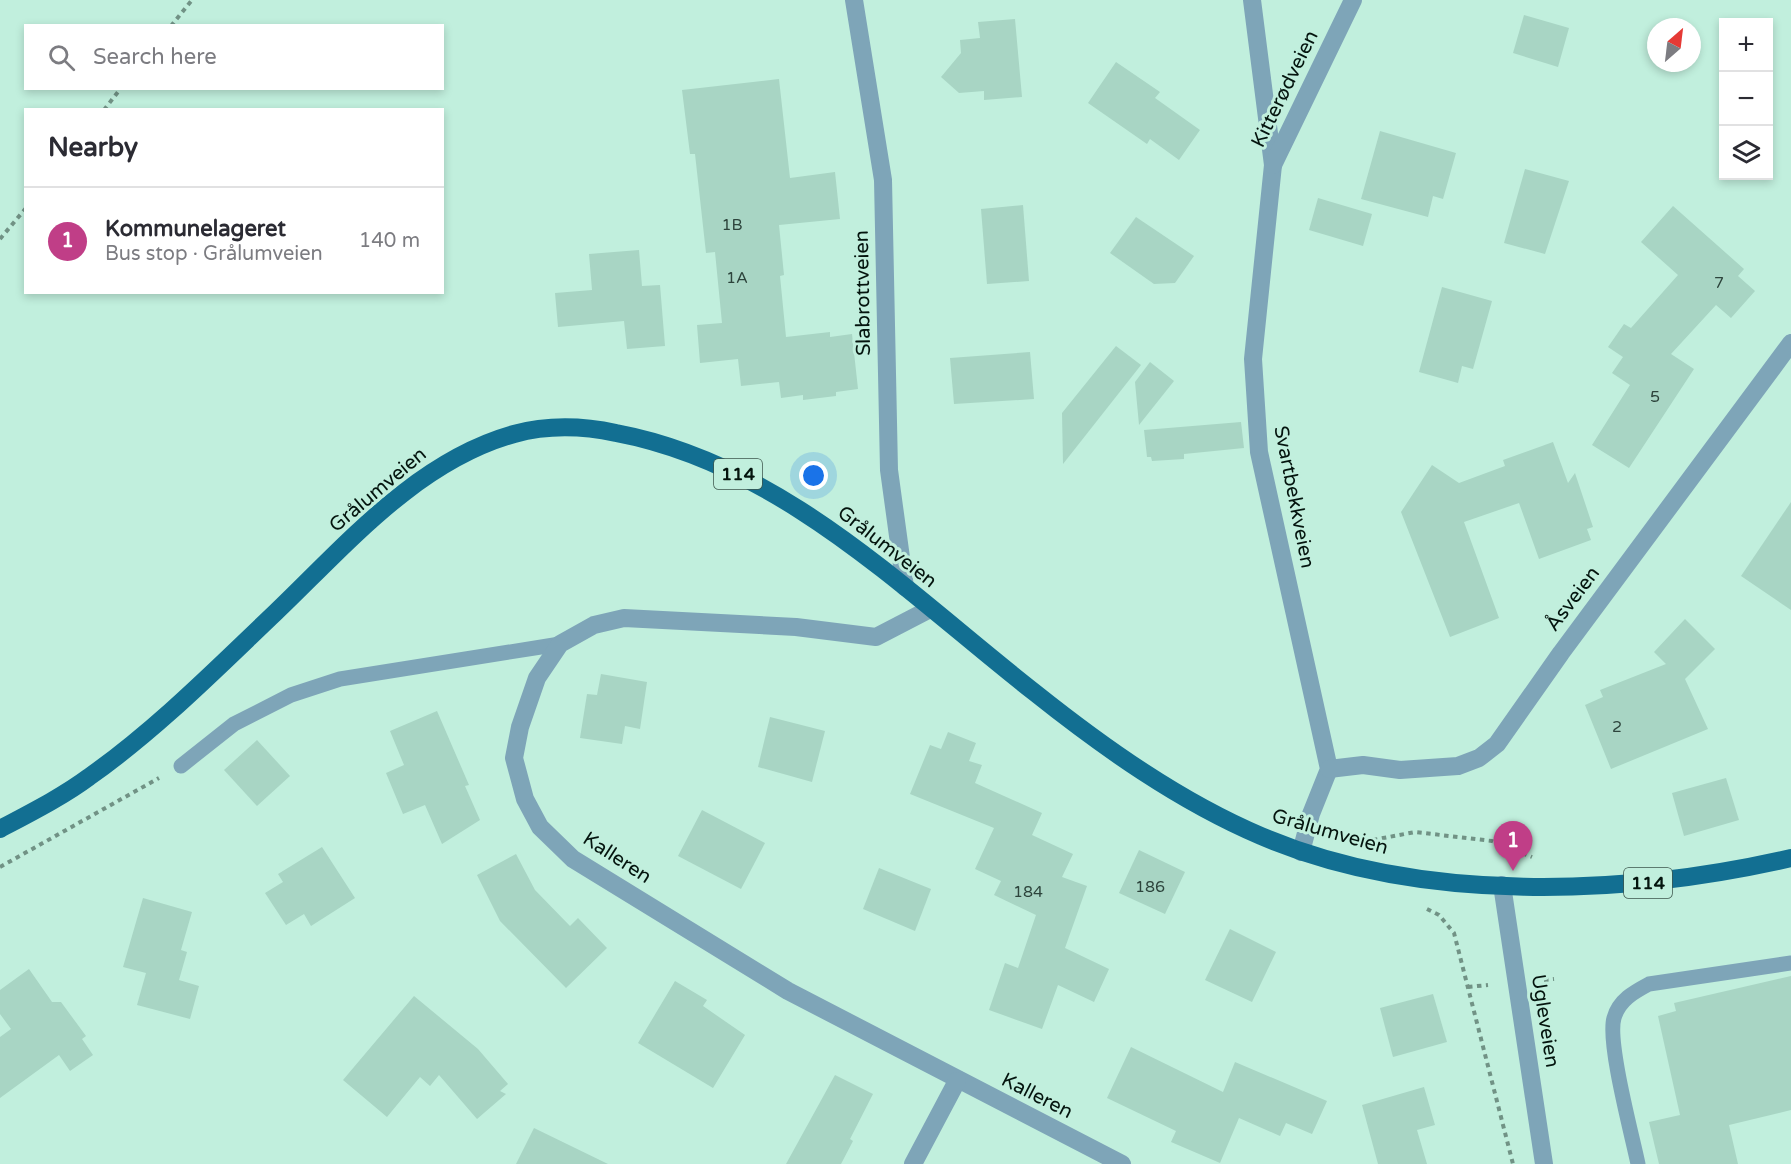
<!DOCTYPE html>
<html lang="en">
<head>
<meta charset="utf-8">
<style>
  body { margin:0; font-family:"Varela Round",sans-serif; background:#f7f7f7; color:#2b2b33 }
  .controls { position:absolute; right:18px; top:18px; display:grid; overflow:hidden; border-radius:0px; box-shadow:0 3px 9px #0003 }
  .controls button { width:54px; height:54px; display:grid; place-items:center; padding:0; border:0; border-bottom:2px solid #e1e1e2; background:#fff; color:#2b2b33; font:30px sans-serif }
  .compass { position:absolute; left:1647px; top:18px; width:54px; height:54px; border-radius:50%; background:#fff; box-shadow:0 3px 9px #0003; rotate:28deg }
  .you { position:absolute; left:814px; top:476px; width:21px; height:21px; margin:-15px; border:4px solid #fff; border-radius:50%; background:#1a73e8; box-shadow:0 0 0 9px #1a73e833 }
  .badge { display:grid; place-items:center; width:39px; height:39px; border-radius:50%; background:#c03e87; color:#fff; font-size:20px; font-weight:700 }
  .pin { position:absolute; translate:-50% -50px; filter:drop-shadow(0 2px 3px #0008) }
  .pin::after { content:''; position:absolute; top:32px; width:21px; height:18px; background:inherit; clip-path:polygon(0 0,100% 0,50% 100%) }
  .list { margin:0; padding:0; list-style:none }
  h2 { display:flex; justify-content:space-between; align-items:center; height:78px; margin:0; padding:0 24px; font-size:26px }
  h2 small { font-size:20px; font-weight:400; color:#7c7c81 }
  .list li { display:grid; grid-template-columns:39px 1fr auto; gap:18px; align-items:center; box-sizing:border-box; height:108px; padding:0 24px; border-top:2px solid #e1e1e2 }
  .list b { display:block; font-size:22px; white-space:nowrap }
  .list p { margin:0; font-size:20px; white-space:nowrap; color:#7c7c81 }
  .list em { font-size:20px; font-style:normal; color:#7c7c81 }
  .icon { flex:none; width:33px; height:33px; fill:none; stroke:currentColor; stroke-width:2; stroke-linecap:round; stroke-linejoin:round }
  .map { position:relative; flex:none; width:1791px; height:1164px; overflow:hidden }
  .search { position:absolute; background:#fff; box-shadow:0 3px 9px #0003; left:24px; top:24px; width:420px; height:66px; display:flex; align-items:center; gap:15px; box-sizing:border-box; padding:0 21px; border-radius:0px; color:#7c7c81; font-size:22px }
  .panel { position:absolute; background:#fff; box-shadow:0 3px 9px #0003; left:24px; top:108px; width:420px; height:186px; border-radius:0px }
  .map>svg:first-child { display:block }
  .building { fill:#a8d5c4 }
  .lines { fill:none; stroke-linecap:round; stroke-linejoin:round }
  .path { stroke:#719285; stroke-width:4; stroke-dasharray:4.5 4.5; stroke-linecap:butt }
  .service { stroke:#7ea5b8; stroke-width:15 }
  .minor { stroke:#7ea5b8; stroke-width:18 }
  .tertiary { stroke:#7ea5b8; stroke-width:18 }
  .primary { stroke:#126f92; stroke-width:18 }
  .labels { text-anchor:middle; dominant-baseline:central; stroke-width:6; stroke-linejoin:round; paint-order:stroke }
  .number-label { font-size:16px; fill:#2d443c }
  .shield { fill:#c1efdd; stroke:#3d564c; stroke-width:1.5 }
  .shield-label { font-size:18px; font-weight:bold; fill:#04140e }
  .street-label { font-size:20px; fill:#04140e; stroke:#c1efdd }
</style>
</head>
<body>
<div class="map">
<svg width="1791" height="1164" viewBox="0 0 1791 1164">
  <rect width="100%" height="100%" fill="#c1efdd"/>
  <g class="building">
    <path d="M1524,15L1569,28L1558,67L1513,53Z"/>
    <path d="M1015,19L1022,97L984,100V91L959,93L941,77L961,53L960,40L980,38L978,22Z"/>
    <path d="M1116,62L1160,92L1155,98L1200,130L1179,160L1150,139L1147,144L1088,103Z"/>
    <path d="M779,79L790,178L835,172L840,219L779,225L784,275L780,276L786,337L830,332V337L852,334L858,389L836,392V396L803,400V395L781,398L779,382L741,386L738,359L700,363L697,325L722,323L715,252L706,253L695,154H690L682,90Z"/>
    <path d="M1380,131L1456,153L1443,199L1433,196L1428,217L1361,199Z"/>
    <path d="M1525,169L1569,181L1545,254L1504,243Z"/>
    <path d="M1318,198L1372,214L1363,246L1309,230Z"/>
    <path d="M1023,205L1029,281L987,284L981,209Z"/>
    <path d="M1673,206L1744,269L1738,276L1755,291L1731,318L1716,305L1671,354L1694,369L1629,468L1592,445L1630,385L1612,373L1623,357L1608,347L1624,324L1631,328L1678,275L1641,242Z"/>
    <path d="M1136,217L1194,256L1175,283L1154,284L1110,253Z"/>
    <path d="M639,250L642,286L660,285L665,346L627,349L624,321L558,327L555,293L592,290L589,254Z"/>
    <path d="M1442,287L1492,301L1473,369L1462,366L1458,383L1419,372Z"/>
    <path d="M1116,346L1141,365L1063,464L1062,413Z"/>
    <path d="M1030,352L1034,399L954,404L950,358Z"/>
    <path d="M1150,362L1174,381L1139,425L1135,382Z"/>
    <path d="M1241,422L1244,448L1184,454V459L1152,461L1151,457H1147L1144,430Z"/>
    <path d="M1553,442L1568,483L1575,473L1593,527L1587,529L1591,540L1539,559L1519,503L1464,522L1499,618L1450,637L1401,512L1432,465L1459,483L1505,466L1503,460Z"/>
    <path d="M1791,502V610L1741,576Z"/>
    <path d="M1685,619L1715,649L1685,679L1708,729L1611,769L1585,705L1603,697L1600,690L1666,664L1654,652Z"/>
    <path d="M601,674L647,682L640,729L625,726L622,744L580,738L587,694L597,695Z"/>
    <path d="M437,711L469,785L465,786L480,820L442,844L425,805L403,814L386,773L404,765L390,731Z"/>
    <path d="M770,717L825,731L812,782L758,767Z"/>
    <path d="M948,732L976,743L969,761L982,765L975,783L1042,813L1032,835L1073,854L1062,877L1087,886L1065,948L1109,969L1094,1002L1058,985L1042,1029L989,1010L1005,963L1018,968L1036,915L994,895L1001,881L975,869L994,828L910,794L930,745L941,749Z"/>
    <path d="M257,740L290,776L257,806L224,770Z"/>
    <path d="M1726,778L1739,820L1684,836L1672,793Z"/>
    <path d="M702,810L765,843L741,889L678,856Z"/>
    <path d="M322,847L355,898L311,926L304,914L286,925L265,893L283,882L278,874Z"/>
    <path d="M1139,850L1185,872L1165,914L1119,893Z"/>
    <path d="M516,854L535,890L570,926L578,918L607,948L566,988L500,921L477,875Z"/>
    <path d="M879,868L931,889L915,931L863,909Z"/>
    <path d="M143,898L192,912L181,950L187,952L179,980L199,986L190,1019L137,1005L146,973L123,967Z"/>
    <path d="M1230,929L1276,952L1252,1002L1205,980Z"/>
    <path d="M29,969L52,1002H61L86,1036L82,1039L93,1055L70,1071L59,1055L0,1098V1037L11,1029L0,1014V990Z"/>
    <path d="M1791,976V1110L1729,1125L1738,1164H1659L1649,1122L1680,1115L1658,1016L1676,1011L1674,1003Z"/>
    <path d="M675,981L707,1000L703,1006L745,1035L713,1088L638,1043Z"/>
    <path d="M1433,994L1447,1042L1393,1057L1380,1008Z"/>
    <path d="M414,996L478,1049L508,1084L500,1091L506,1094L477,1119L439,1075L430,1086L420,1077L387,1117L343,1080Z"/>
    <path d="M1131,1047L1223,1092L1235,1062L1327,1101L1312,1134L1286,1123L1280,1136L1239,1118L1220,1163L1171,1142L1176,1131L1107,1098Z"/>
    <path d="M835,1075L873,1094L850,1139L853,1141L841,1164H786Z"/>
    <path d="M1424,1087L1435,1125L1417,1130L1427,1164H1378L1362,1105Z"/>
    <path d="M534,1128L608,1164H516Z"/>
  </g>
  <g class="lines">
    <g class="path">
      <path d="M171,26L192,0"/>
      <path d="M104,110L121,88"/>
      <path d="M0,239L26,208"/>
      <path d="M1373,840L1415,832L1492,841L1532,857"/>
      <path d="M0,867L159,778"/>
      <path d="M1427,909L1439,915L1454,933L1513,1164"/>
      <path d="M1544,980L1554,979"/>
      <path d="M1468,987L1488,985"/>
    </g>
    <g class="service">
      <path d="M181,766L234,724L291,695L340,679L560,644"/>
      <path d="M1638,1164C1632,1135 1607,1042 1614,1018C1619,1000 1634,992 1649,984L1791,963"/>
    </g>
    <g class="minor">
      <path d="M854,0L883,180L889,470L905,587"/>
      <path d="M1252,0L1273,165L1253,359L1259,452L1329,769L1311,814L1301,852"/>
      <path d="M1273,165L1353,0"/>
      <path d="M930,609L876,637L796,627L624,618L594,625L560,644L537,678L520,727L514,758L525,799L540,827L573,859L788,991L1122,1164"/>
      <path d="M1329,769L1363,765L1400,770L1458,766L1479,758L1497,744L1561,653L1791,343"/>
      <path d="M913,1164L957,1081"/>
    </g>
    <path class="tertiary" d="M1502,885L1544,1164"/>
    <path class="primary" d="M0,829C30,813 62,797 89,777C157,729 216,669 276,612C346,545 417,461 514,434C547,425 583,426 616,433C782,464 906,592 1034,692C1103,747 1179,801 1261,836C1420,904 1626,896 1791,858"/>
  </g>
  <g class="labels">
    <g class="number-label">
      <text x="732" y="225">1B</text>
      <text x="737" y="278">1A</text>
      <text x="1719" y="283">7</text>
      <text x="1655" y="397">5</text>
      <text x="1617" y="727">2</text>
      <text x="1150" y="887">186</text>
      <text x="1028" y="892">184</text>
    </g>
    <g class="shield">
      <rect x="714" y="459" width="48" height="30" rx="4.5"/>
      <rect x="1624" y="868" width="48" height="30" rx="4.5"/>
    </g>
    <g class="shield-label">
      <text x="738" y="474">114</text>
      <text x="1648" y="883">114</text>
    </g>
    <g class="street-label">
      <text transform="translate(1285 89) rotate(-64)">Kitterødveien</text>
      <text transform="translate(863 293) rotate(-91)">Slabrottveien</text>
      <text transform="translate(378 490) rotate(-40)">Grålumveien</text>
      <text transform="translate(1294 497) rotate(79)">Svartbekkveien</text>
      <text transform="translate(887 547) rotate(38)">Grålumveien</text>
      <text transform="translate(1573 599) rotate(-53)">Åsveien</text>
      <text transform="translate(1330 832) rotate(16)">Grålumveien</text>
      <text transform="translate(617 858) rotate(33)">Kalleren</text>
      <text transform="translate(1545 1021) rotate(81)">Ugleveien</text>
      <text transform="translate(1037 1096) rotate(27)">Kalleren</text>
    </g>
  </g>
</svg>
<div class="controls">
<button>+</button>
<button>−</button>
<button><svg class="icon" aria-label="layers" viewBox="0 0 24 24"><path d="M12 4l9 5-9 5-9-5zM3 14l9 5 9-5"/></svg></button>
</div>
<svg class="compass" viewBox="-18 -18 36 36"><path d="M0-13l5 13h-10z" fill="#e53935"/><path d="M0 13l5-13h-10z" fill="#7c7c81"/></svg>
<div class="you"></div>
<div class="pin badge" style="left:1513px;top:871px">1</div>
<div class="search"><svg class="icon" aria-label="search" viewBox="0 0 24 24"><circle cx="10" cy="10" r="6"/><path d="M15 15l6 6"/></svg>Search here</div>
<section class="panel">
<h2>Nearby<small></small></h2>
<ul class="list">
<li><span class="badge">1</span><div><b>Kommunelageret</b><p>Bus stop · Grålumveien</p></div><em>140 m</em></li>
</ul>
</section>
</div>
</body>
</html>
